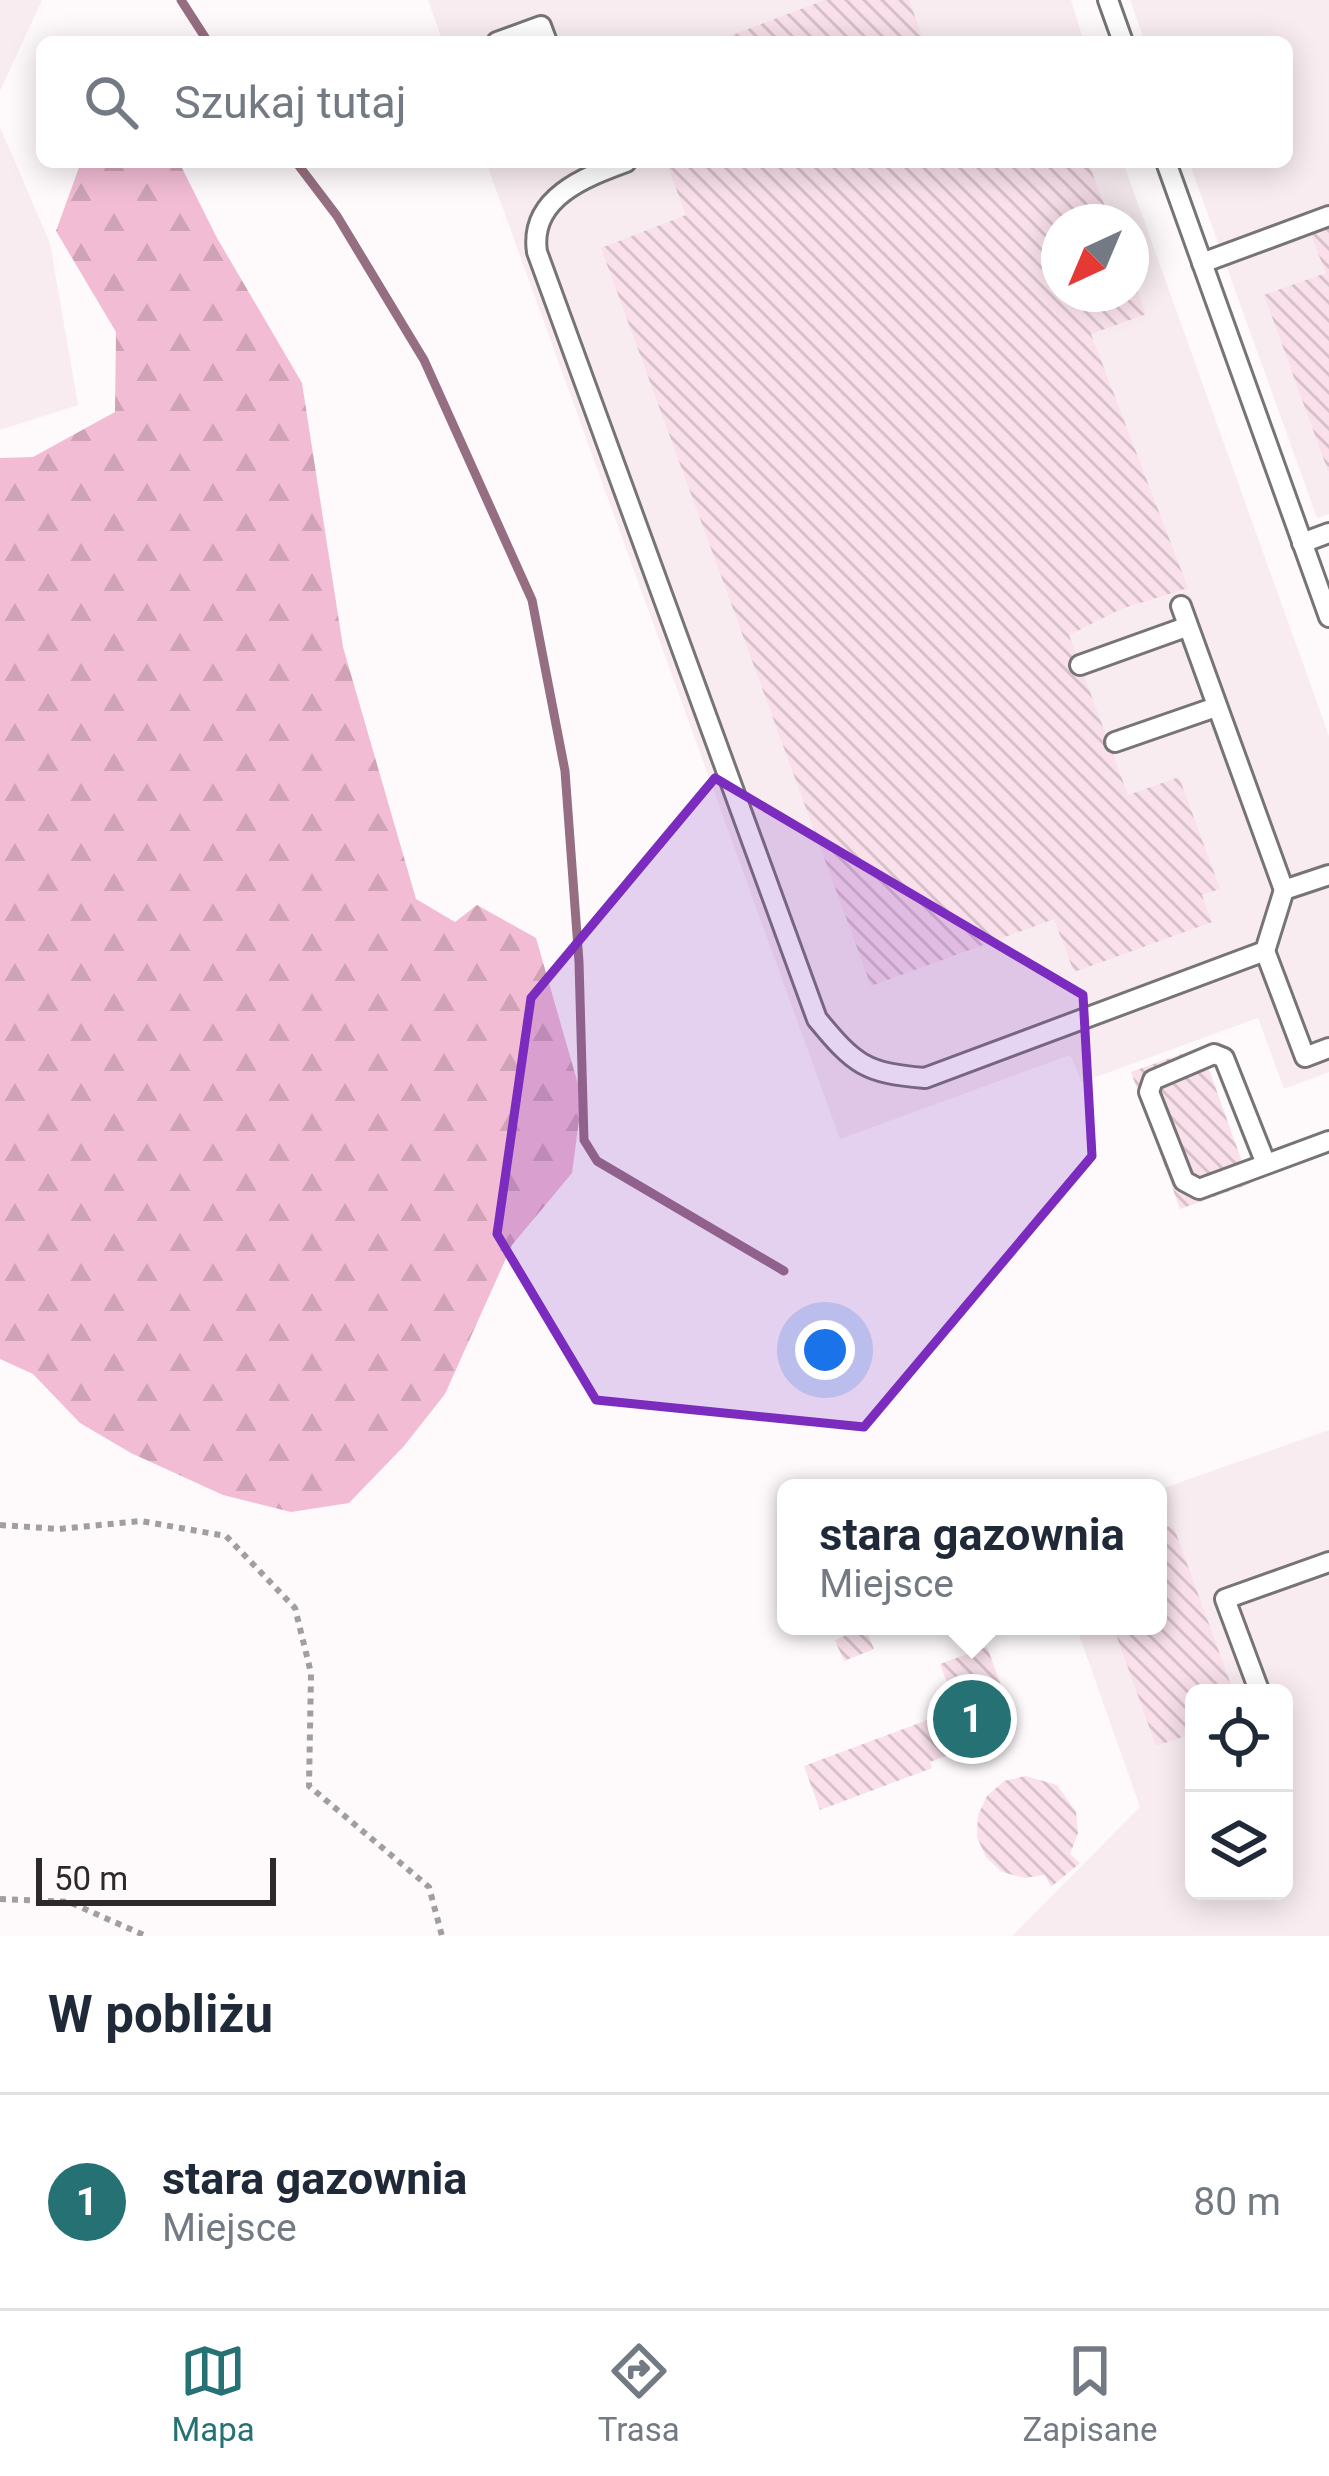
<!DOCTYPE html>
<html lang="pl">
<head>
<meta charset="utf-8">
<style>
  body { margin:0; font-family:Roboto,sans-serif; background:#f6f6f7; color:#1f2937 }
  .controls { position:absolute; right:36px; bottom:36px; display:grid; overflow:hidden; border-radius:18px; box-shadow:0 6px 30px #0003 }
  .controls button { width:108px; height:108px; display:grid; place-items:center; padding:0; border:0; border-bottom:3px solid #e0e1e3; background:#fff; color:#1f2937; font:60px sans-serif }
  .compass { position:absolute; left:1041px; top:204px; width:108px; height:108px; border-radius:50%; background:#fff; box-shadow:0 6px 30px #0003; rotate:224deg }
  .scale { position:absolute; left:36px; bottom:30px; width:240px; box-sizing:border-box; padding-left:12px; border:6px solid #2b292a; border-top:0; font-size:33px; line-height:42px; white-space:nowrap; color:#2b292a; -webkit-text-stroke:9px #fefafc; paint-order:stroke }
  .you { position:absolute; left:825px; top:1350px; width:42px; height:42px; margin:-30px; border:9px solid #fff; border-radius:50%; background:#1a73e8; box-shadow:0 0 0 18px #1a73e833 }
  .badge { display:grid; place-items:center; width:78px; height:78px; border-radius:50%; background:#267174; color:#fff; font-size:39px; font-weight:700 }
  .pin { position:absolute; translate:-50% -50%; border:6px solid #fff; box-shadow:0 3px 12px #0006 }
  .popup { position:absolute; left:777px; top:1479px; width:390px; height:156px; box-sizing:border-box; display:grid; place-content:center; border-radius:18px; background:#fff; filter:drop-shadow(0 3px 9px #0005); font-size:39px; white-space:nowrap; color:#747a83 }
  .popup b { font-size:45px; color:#1f2937 }
  .popup::after { content:''; position:absolute; left:50%; top:100%; margin-left:-24px; border:24px solid transparent; border-top-color:#fff }
  .list { margin:0; padding:0; list-style:none }
  h2 { display:flex; justify-content:space-between; align-items:center; height:156px; margin:0; padding:0 48px; font-size:51px }
  h2 small { font-size:39px; font-weight:400; color:#747a83 }
  .list li { display:grid; grid-template-columns:78px 1fr auto; gap:36px; align-items:center; box-sizing:border-box; height:216px; padding:0 48px; border-top:3px solid #e0e1e3 }
  .list b { display:block; font-size:45px; white-space:nowrap }
  .list p { margin:0; font-size:39px; white-space:nowrap; color:#747a83 }
  .list em { font-size:39px; font-style:normal; color:#747a83 }
  .icon { flex:none; width:66px; height:66px; fill:none; stroke:currentColor; stroke-width:2; stroke-linecap:round; stroke-linejoin:round }
  .map { position:relative; flex:none; width:1329px; height:1936px; overflow:hidden }
  .search { position:absolute; background:#fff; box-shadow:0 6px 30px #0003; left:36px; right:36px; top:36px; height:132px; display:flex; align-items:center; gap:30px; box-sizing:border-box; padding:0 42px; border-radius:18px; color:#747a83; font-size:45px }
  .sheet { height:372px; background:#fff }
  nav { display:flex; justify-content:space-around; align-items:center; box-sizing:border-box; height:168px; border-top:3px solid #e0e1e3; background:#fff; font-size:33px; color:#747a83 }
  nav a { display:grid; justify-items:center; gap:6px }
  nav .on { color:#267174 }
  .map>svg:first-child { display:block }
  .built { fill:#f8ecf1; fill-rule:evenodd }
  .forest { fill:url(#forest-firs) }
  .lines { fill:none; stroke-linecap:round; stroke-linejoin:round }
  .stream { stroke:#966e81; stroke-width:9 }
  .building { fill:url(#building-back-hatch) }
  .service-casing { stroke:#777475; stroke-width:24 }
  .path { stroke:#a19e9f; stroke-width:6; stroke-dasharray:6 6; stroke-linecap:butt }
  .service { stroke:#fff; stroke-width:18 }
  .marked { fill:#7b2cbf; fill-opacity:0.2; stroke:#7b2cbf; stroke-width:9; stroke-linejoin:round }
</style>
</head>
<body>
<div class="map">
<svg width="1329" height="1936" viewBox="0 0 1329 1936">
  <defs>
    <pattern id="forest-firs" width="22" height="20" patternUnits="userSpaceOnUse" patternTransform="scale(3)"><rect width="22" height="20" fill="#f1bcd4"/><path d="M5 1l3.5 6h-7zM16 11l3.5 6h-7z" fill="#cfa2b6"/></pattern>
    <pattern id="building-back-hatch" width="6" height="6" patternUnits="userSpaceOnUse" patternTransform="scale(3)"><rect width="6" height="6" fill="#f9e0eb"/><path d="M-1 5l2 2M0 0l6 6M5-1l2 2" fill="none" stroke="#d6c0ca"/></pattern>
  </defs>
  <rect width="100%" height="100%" fill="#fefafc"/>
  <g class="built">
    <path d="M0,0H42L0,91Z"/>
    <path d="M428,0H1071L1084,42H443Z"/>
    <path d="M1130,0H1329V514L1317,518L1189,162H1287V42H1145Z"/>
    <path d="M0,127L50,243L78,405L0,430Z"/>
    <path d="M486,162H1123L1329,736V1072L1284,1089L1258,1018L1082,1082L1070,1055L840,1139ZM1059,222H1131V294H1059Z"/>
    <path d="M1329,1430V1936H1012L1140,1807L1076,1626H1158V1490ZM1194,1693H1284V1891H1194Z"/>
  </g>
  <path class="forest" d="M81,162H179L217,238L302,383L343,647L416,899L455,922L477,905L536,938L582,1098L572,1173L512,1245L445,1394L404,1446L349,1503L291,1512L223,1495L131,1453L80,1423L33,1374L0,1359V458L33,457L115,412L116,332L56,231Z"/>
  <g class="lines">
    <g class="stream">
      <path d="M181,0L208,42"/>
      <path d="M296,162L337,216L424,360L532,600L565,771L579,962L584,1140L597,1161L784,1271"/>
    </g>
  </g>
  <g class="building">
    <path d="M825,0H909L924,42H714Z"/>
    <path d="M666,162H1088L1111,222H1059V294H1131V276L1146,314L1091,334L1188,588L1121,609L1069,635L1128,795L1179,777L1220,889L1202,895L1212,922L1074,972L1054,919L871,986L601,248L686,215Z"/>
    <path d="M1329,227V471H1328L1264,295L1326,273L1310,233Z"/>
    <path d="M1201,1047L1250,1184L1180,1209L1131,1072Z"/>
    <path d="M1173,1525L1234,1693H1194V1733L1156,1746L1113,1626H1158V1530Z"/>
    <path d="M865,1627L874,1649L844,1661L835,1640Z"/>
    <path d="M987,1647L1017,1729L930,1762L932,1768L820,1810L804,1766L957,1709L940,1664Z"/>
    <path d="M1025,1776L1057,1785L1076,1812L1078,1833L1070,1854L1080,1863L1051,1887L1045,1875L1024,1878L1002,1872L986,1857L977,1837L978,1815L987,1796L1004,1781Z"/>
  </g>
  <g class="lines">
    <defs>
      <g id="service">
        <path d="M1108,0L1123,42"/>
        <path d="M497,42L541,26L547,42"/>
        <path d="M626,162C585,177 529,198 537,252L817,1019C855,1065 865,1073 925,1078L1265,951L1284,890L1329,875"/>
        <path d="M1166,162L1329,617"/>
        <path d="M1202,263L1329,216"/>
        <path d="M1302,543L1329,533"/>
        <path d="M1181,606L1284,890"/>
        <path d="M1080,665L1186,627"/>
        <path d="M1115,742L1216,707"/>
        <path d="M1265,951L1305,1057L1329,1048"/>
        <path d="M1266,1164L1224,1058L1214,1054L1153,1080L1149,1092L1184,1181L1199,1189L1329,1141"/>
        <path d="M1260,1693L1225,1599L1329,1562"/>
      </g>
    </defs>
    <use href="#service" class="service-casing"/>
    <g class="path">
      <path d="M0,1525L59,1529L141,1521L226,1536L295,1608L311,1673L309,1786L429,1887L442,1936"/>
      <path d="M0,1899L69,1902L146,1936"/>
    </g>
    <use href="#service" class="service"/>
  </g>
  <path class="marked" d="M715,778L1083,995L1092,1156L864,1427L596,1400L497,1234L531,998Z"/>
</svg>
<div class="controls">
<button><svg class="icon" aria-label="locate" viewBox="0 0 24 24"><circle cx="12" cy="12" r="6"/><path d="M12 2v4M12 18v4M2 12h4M18 12h4"/></svg></button>
<button><svg class="icon" aria-label="layers" viewBox="0 0 24 24"><path d="M12 4l9 5-9 5-9-5zM3 14l9 5 9-5"/></svg></button>
</div>
<svg class="compass" viewBox="-18 -18 36 36"><path d="M0-13l5 13h-10z" fill="#e53935"/><path d="M0 13l5-13h-10z" fill="#747a83"/></svg>
<div class="scale">50 m</div>
<div class="you"></div>
<div class="pin badge" style="left:972px;top:1719px">1</div>
<div class="popup"><b>stara gazownia</b>Miejsce</div>
<div class="search"><svg class="icon" aria-label="search" viewBox="0 0 24 24"><circle cx="10" cy="10" r="6"/><path d="M15 15l6 6"/></svg>Szukaj tutaj</div>
</div>
<section class="sheet">
<h2>W pobliżu<small></small></h2>
<ul class="list">
<li><span class="badge">1</span><div><b>stara gazownia</b><p>Miejsce</p></div><em>80 m</em></li>
</ul>
</section>
<nav>
<a class="on"><svg class="icon" aria-label="map" viewBox="0 0 24 24"><path d="M3 6l6-2 6 2 6-2v14l-6 2-6-2-6 2zM9 4v14M15 6v14"/></svg>Mapa</a>
<a><svg class="icon" aria-label="directions" viewBox="0 0 24 24"><path d="M12 3l9 9-9 9-9-9zM9 14v-3h6M13 9l2 2-2 2"/></svg>Trasa</a>
<a><svg class="icon" aria-label="saved" viewBox="0 0 24 24"><path d="M7 4h10v16l-5-4-5 4z"/></svg>Zapisane</a>
</nav>
</body>
</html>
